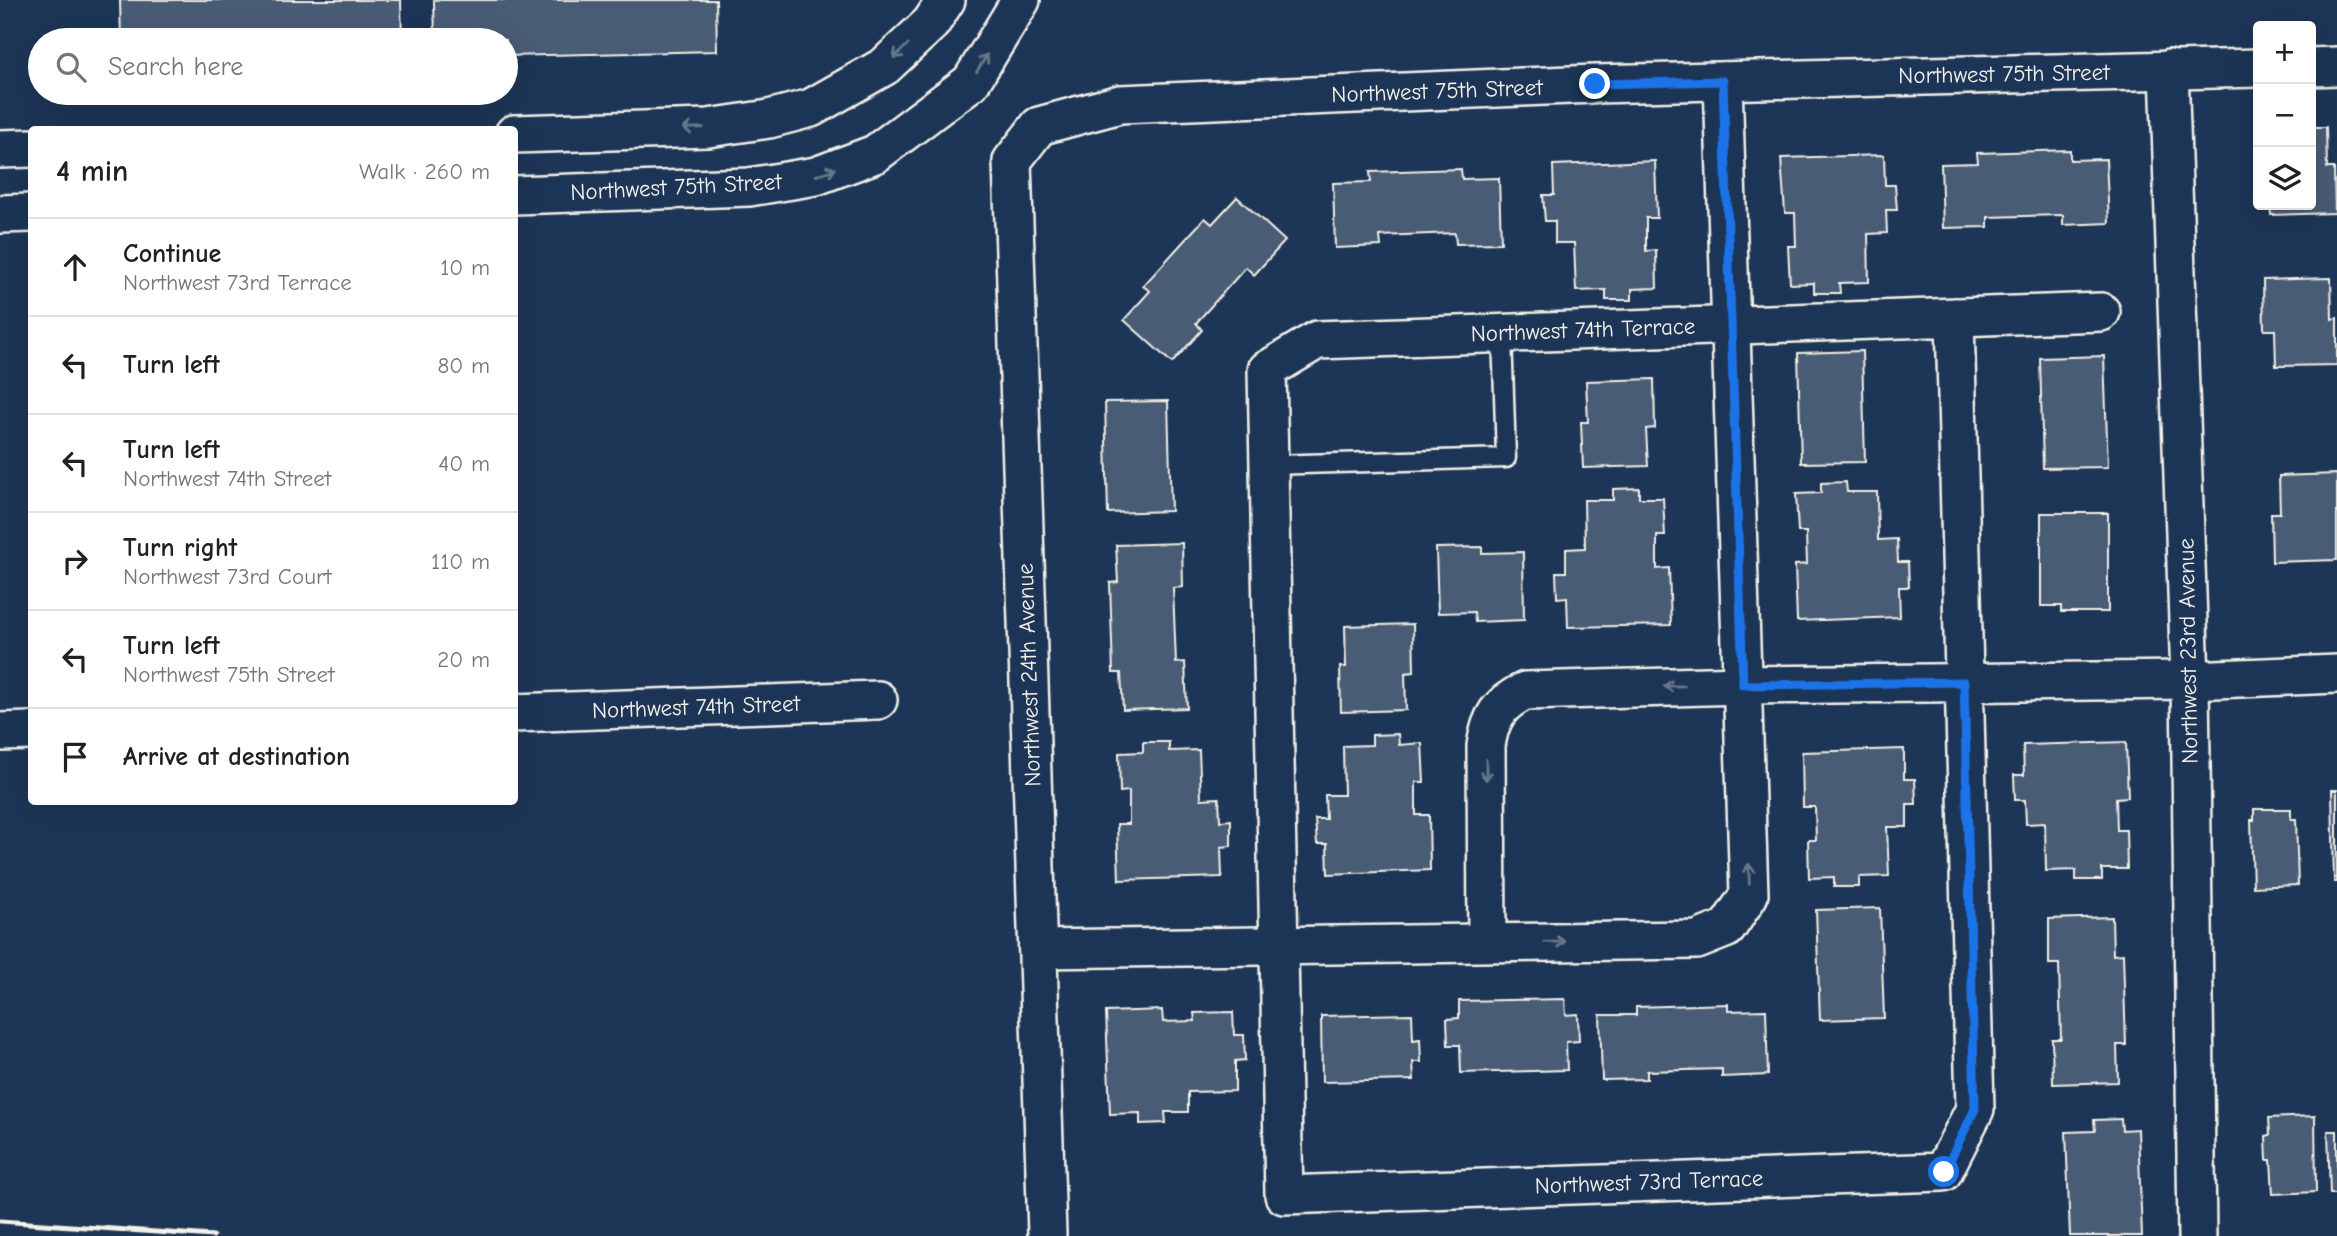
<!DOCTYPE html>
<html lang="en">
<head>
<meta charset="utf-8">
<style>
  body { margin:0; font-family:"Comic Neue",sans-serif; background:#f2f2f2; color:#202124 }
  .controls { position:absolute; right:21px; top:21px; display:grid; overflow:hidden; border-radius:7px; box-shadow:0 7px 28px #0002 }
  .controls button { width:63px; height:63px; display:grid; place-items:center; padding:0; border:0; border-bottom:2px solid #e0e0e0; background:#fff; color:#202124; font:35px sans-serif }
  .stop { position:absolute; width:21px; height:21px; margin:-16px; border:5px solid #1a73e8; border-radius:50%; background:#fff }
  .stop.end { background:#1a73e8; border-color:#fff; box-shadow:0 2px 7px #0008 }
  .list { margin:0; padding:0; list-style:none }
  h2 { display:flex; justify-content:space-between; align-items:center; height:91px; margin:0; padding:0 28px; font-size:30px }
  h2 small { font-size:23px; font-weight:400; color:#757577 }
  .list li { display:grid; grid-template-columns:46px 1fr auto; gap:21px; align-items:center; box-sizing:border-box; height:98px; padding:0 28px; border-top:2px solid #e0e0e0 }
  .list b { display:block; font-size:26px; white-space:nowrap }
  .list p { margin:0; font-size:23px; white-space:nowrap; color:#757577 }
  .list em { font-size:23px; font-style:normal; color:#757577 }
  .icon { flex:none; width:38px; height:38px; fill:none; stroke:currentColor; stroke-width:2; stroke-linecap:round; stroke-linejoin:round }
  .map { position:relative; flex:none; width:2337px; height:1236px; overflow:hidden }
  .search { position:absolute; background:#fff; box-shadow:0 7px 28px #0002; left:28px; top:28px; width:490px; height:77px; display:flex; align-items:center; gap:18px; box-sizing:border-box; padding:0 24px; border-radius:38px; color:#757577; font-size:26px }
  .panel { position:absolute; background:#fff; box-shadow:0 7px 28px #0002; left:28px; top:126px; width:490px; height:679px; border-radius:7px }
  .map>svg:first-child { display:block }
  .building { fill:#485b74; stroke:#f4f1e8; stroke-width:2 }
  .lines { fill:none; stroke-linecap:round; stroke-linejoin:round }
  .service-casing { stroke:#f4f1e8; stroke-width:23 }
  .minor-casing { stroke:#f4f1e8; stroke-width:42 }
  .service { stroke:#1d3557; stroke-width:18 }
  .minor { stroke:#1d3557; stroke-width:37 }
  .rail { stroke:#f4f1e8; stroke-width:5 }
  .oneway { stroke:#68778a }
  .route { stroke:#1a73e8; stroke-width:9 }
  .labels { text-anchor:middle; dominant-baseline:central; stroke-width:6; stroke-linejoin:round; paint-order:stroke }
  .street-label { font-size:23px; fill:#f4f1e8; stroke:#1d3557 }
</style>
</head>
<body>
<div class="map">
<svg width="2337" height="1236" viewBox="0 0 2337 1236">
  <rect width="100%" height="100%" fill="#1d3557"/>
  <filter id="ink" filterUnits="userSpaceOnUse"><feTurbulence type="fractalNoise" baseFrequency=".0143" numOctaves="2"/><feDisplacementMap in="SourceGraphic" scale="14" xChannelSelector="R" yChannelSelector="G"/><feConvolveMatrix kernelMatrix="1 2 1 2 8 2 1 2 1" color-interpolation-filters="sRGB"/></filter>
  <g filter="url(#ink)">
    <g class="building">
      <path d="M120,0H401L402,40H121Z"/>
      <path d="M434,0H716L717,51L506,56V40H435Z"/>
      <path d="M2311,127H2326L2327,168H2334L2335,213L2271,215L2270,205H2311Z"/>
      <path d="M2070,150V160L2106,159L2109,223L2063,225V215L1988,217V227L1943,228L1941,164L1978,163L1977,153Z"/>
      <path d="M1884,155L1885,185H1895L1897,210H1886L1887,233L1868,234L1869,282L1839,283L1840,293H1814V283L1790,284L1788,246H1796L1795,213H1785L1781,158Z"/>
      <path d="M1655,161L1657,218H1646V251L1656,250L1657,288L1632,289V300H1606V290L1576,291L1574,243H1555V221H1545L1543,195H1554L1553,165Z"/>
      <path d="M1461,169L1462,179L1499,178L1501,243L1456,244L1455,233L1380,236L1381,246L1335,248L1333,183L1371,182L1370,172Z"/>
      <path d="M1237,197L1285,241L1254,275L1246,267L1196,323L1202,330L1172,363L1124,320L1150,291L1143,286L1205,218L1212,224Z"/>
      <path d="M2331,278L2332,319L2337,318V365L2276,366L2275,330H2264L2263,280Z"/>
      <path d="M1862,351L1865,462L1801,463L1798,353Z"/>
      <path d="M2104,356L2108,467L2043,468L2040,358Z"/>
      <path d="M1654,379L1655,428L1646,429L1648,466L1583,468L1581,422H1588L1586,381Z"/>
      <path d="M1168,401L1171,511L1108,513L1105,402Z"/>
      <path d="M2337,474V560L2272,562L2271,513H2280L2279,476Z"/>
      <path d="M1846,482L1847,492H1877L1878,540L1897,539L1898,562H1908L1909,587H1899L1900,617L1797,621L1795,565L1807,564L1806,532H1798L1796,494L1821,493V483Z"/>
      <path d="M1639,488V498H1663L1665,536H1657V569L1669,568L1671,625L1568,627L1567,597L1557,598L1556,572H1566V549L1585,548L1584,500H1613V489Z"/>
      <path d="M2041,513H2108V612H2061V606H2041Z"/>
      <path d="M1182,543L1183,587L1173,588L1176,663L1185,662L1187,708L1123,710L1121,673H1113L1110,583L1118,582L1116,545Z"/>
      <path d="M1482,547V553L1523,552L1524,620L1475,622L1474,612L1438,613L1436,548Z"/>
      <path d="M1413,624L1414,672L1405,673L1406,710L1341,712L1340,667H1346L1345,626Z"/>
      <path d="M1398,734L1399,745L1422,743L1424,782H1416V815H1429L1430,870L1328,874L1327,844H1317L1315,819H1326L1325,795H1344L1343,746L1372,745V735Z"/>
      <path d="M1143,742H1169V751L1199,750L1201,799L1219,798L1220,821L1231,820V846L1221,847L1222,877L1119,880L1117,824H1129V791L1120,792L1119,753L1143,752Z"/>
      <path d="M2126,742L2128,797L2116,798L2117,830H2126L2127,869H2102V880H2076V870L2046,871L2045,823L2026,824L2025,800H2015L2014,775H2024L2023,745Z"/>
      <path d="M1904,749V779H1915L1916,804H1907V827H1887L1889,876L1859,877V887H1834V877L1809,878L1808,840H1816L1815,807H1803L1802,752Z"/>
      <path d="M2332,790H2337V882H2334Z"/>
      <path d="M2254,809H2291V819H2296L2298,885L2253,887L2251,820H2254Z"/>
      <path d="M1880,908L1884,1018L1820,1020L1816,910Z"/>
      <path d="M2112,917L2113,955L2123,954L2126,1045H2117L2118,1082L2053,1084L2052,1039H2061L2059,964H2049V919Z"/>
      <path d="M1565,999L1566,1015L1578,1014L1579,1041L1566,1042L1567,1070L1461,1073L1460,1045H1448L1447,1019L1459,1018V1001Z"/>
      <path d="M1728,1004V1011L1766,1010L1768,1075L1722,1077V1069L1647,1071V1079L1602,1080L1600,1015H1636V1007Z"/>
      <path d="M1162,1010L1163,1022L1195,1021L1194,1013L1233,1012L1234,1035H1244L1245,1060L1235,1061V1091L1188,1092V1112H1165L1166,1123L1140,1124V1113L1110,1114L1106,1012Z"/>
      <path d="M1412,1014L1413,1040L1420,1039L1421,1062H1413L1414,1080L1322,1082L1321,1016Z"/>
      <path d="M2315,1116L2316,1192L2273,1194L2271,1160H2267L2266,1136L2270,1135L2269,1118Z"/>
      <path d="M2121,1119L2122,1130L2138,1129L2142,1236H2070L2066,1132L2095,1131L2094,1120Z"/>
      <path d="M2328,1131H2337V1194H2330Z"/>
    </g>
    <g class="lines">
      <defs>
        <path id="service" d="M1269,465L1506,458L1502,333"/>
        <g id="minor">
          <path d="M2311,67L2337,66"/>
          <path d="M2169,69L2190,680L2197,1236"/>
          <path d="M514,134L708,128L769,119L811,108L885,66L931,23L946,0"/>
          <path d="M0,149L32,148"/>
          <path d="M514,195L749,187L816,176L875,154L971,82L1021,0"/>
          <path d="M0,214L32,213"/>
          <path d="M1955,317L1975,1109L1943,1172L1284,1195L1267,370L1317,340L2101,312"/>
          <path d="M514,713L878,700"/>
          <path d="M0,732L32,731"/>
          <path d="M1487,942L1486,746C1490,718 1499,703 1525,691L1743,685L2190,680L2337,674"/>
          <path d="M1038,949L1697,940L1727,928L1749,895L1723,81"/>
          <path d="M1047,1234L1012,161L1039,126L1120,104L1595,84L2258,68"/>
        </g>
      </defs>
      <use href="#service" class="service-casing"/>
      <use href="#minor" class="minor-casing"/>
      <use href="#service" class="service"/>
      <use href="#minor" class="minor"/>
      <path class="rail" d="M0,1221L213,1236"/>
    </g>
    <defs><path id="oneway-shaft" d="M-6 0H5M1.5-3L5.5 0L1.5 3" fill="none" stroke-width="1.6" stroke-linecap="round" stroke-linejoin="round" transform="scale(1.75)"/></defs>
    <g class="oneway">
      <use href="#oneway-shaft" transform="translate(901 51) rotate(137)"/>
      <use href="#oneway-shaft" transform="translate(982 63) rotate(-59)"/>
      <use href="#oneway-shaft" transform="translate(693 128) rotate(178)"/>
      <use href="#oneway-shaft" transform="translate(826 172) rotate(-20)"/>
      <use href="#oneway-shaft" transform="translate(1674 686) rotate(179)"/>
      <use href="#oneway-shaft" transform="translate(1486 770) rotate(90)"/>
      <use href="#oneway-shaft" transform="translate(1749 874) rotate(-92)"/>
      <use href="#oneway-shaft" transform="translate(1555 942) rotate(-1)"/>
    </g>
  </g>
  <g class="lines" filter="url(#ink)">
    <path class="route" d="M1595,84L1723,81L1743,685L1964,682L1975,1109L1944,1172"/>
  </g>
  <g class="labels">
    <g class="street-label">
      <text transform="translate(2004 74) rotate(-1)">Northwest 75th Street</text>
      <text transform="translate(1437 91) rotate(-2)">Northwest 75th Street</text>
      <text transform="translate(676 187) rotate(-3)">Northwest 75th Street</text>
      <text transform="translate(1583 330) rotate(-2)">Northwest 74th Terrace</text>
      <text transform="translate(2188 651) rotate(-91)">Northwest 23rd Avenue</text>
      <text transform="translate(1029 675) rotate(-92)">Northwest 24th Avenue</text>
      <text transform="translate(696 707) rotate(-2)">Northwest 74th Street</text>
      <text transform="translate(1649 1182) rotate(-2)">Northwest 73rd Terrace</text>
    </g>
  </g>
</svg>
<div class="controls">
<button>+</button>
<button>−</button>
<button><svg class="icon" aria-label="layers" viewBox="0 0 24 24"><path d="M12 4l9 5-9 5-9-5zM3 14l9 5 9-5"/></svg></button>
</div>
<div class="stop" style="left:1944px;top:1172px"></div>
<div class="stop end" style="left:1595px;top:84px"></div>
<div class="search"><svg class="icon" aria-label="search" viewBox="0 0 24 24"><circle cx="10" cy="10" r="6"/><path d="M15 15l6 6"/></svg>Search here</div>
<section class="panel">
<h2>4 min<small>Walk · 260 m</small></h2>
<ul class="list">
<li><svg class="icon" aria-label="ahead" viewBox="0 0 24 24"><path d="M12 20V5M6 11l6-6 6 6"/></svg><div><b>Continue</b><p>Northwest 73rd Terrace</p></div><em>10 m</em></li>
<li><svg class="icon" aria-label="left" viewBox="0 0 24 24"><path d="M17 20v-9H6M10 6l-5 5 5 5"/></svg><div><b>Turn left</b></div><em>80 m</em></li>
<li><svg class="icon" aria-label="left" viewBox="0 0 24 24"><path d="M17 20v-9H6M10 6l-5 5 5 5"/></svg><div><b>Turn left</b><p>Northwest 74th Street</p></div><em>40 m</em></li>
<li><svg class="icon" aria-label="right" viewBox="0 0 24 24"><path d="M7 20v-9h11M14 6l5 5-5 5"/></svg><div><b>Turn right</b><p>Northwest 73rd Court</p></div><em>110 m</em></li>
<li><svg class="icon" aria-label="left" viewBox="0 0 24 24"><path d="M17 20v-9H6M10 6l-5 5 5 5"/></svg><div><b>Turn left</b><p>Northwest 75th Street</p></div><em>20 m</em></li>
<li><svg class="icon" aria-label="arrive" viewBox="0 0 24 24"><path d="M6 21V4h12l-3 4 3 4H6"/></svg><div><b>Arrive at destination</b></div></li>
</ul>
</section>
</div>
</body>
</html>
